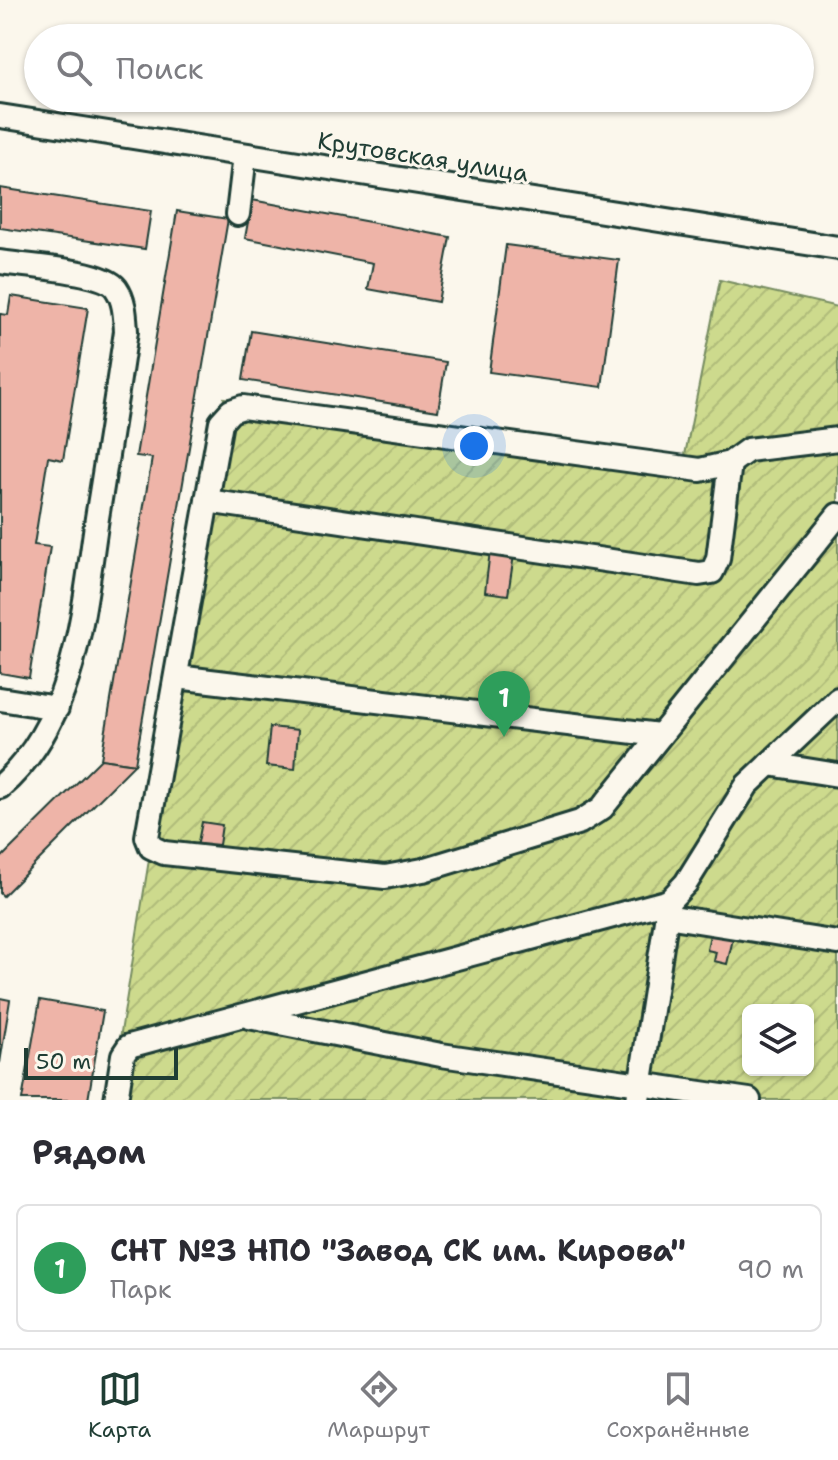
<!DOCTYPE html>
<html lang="ru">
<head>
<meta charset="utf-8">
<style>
  body { margin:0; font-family:"Shantell Sans",sans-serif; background:#f2f2f3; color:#2b2b33 }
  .controls { position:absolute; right:24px; bottom:24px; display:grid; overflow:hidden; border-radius:12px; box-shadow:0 2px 6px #0004 }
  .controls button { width:72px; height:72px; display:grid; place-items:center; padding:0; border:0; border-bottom:2px solid #e1e1e2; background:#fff; color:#2b2b33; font:40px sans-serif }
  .scale { position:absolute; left:24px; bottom:20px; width:154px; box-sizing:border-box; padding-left:8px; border:4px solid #1f3d34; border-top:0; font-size:22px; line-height:28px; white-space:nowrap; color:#1f3d34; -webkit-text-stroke:6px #fbf7ec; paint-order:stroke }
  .you { position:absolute; left:474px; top:446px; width:28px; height:28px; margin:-20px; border:6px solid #fff; border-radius:50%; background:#1a73e8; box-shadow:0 0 0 12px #1a73e833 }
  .badge { display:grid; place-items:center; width:52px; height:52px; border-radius:50%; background:#1f3d34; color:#fff; font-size:26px; font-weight:700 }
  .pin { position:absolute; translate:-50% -66px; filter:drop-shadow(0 2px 4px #0008) }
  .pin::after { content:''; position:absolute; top:42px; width:28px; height:24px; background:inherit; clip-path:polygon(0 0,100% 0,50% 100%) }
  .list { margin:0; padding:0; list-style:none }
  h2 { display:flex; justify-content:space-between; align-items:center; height:104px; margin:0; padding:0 32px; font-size:34px }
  h2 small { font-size:26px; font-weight:400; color:#7c7c81 }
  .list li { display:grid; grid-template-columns:52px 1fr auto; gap:24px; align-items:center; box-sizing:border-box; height:128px; margin:0 16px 16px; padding:0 16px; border:2px solid #e1e1e2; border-radius:12px }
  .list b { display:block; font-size:30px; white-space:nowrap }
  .list p { margin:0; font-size:26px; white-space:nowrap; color:#7c7c81 }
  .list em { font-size:26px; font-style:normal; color:#7c7c81 }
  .icon { flex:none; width:44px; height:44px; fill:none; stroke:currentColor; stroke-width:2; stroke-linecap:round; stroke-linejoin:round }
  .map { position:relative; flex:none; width:838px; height:1100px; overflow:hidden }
  .search { position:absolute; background:#fff; box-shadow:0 2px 6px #0004; left:24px; right:24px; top:24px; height:88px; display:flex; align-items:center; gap:20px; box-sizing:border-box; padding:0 28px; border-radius:44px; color:#7c7c81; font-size:30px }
  .sheet { height:248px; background:#fff }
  nav { display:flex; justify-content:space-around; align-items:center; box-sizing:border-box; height:112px; border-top:2px solid #e1e1e2; background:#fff; font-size:22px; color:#7c7c81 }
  nav a { display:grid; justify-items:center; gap:4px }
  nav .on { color:#1f3d34 }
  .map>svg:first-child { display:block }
  .garden { fill:url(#garden-furrows); stroke:#768c60; stroke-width:2; fill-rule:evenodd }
  .building { fill:#eeb4a8; stroke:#1f3d34; stroke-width:2 }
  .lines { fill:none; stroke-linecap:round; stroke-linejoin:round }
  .minor-casing { stroke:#1f3d34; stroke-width:28 }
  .minor { stroke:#fbf7ec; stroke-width:22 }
  .labels { text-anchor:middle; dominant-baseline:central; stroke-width:6; stroke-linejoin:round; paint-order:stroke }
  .street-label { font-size:24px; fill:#1f3d34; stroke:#fbf7ec }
</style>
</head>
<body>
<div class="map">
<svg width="838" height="1100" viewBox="0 0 838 1100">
  <defs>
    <pattern id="garden-furrows" width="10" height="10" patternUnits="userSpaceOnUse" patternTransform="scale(2)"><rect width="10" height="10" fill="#cdda8d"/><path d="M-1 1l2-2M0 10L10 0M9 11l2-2" fill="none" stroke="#b0bc7a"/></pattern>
  </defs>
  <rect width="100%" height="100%" fill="#fbf7ec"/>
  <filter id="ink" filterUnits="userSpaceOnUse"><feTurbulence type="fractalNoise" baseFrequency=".0125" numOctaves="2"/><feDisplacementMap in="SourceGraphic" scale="16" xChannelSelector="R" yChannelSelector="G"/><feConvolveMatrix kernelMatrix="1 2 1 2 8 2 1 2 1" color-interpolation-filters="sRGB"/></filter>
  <g filter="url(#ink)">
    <path class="garden" d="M720,280L838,307V1100H110L224,398L683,465ZM748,1010H808V1070H748Z"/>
    <g class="building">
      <path d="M0,188L151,211L145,249L0,228Z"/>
      <path d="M252,200L450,237L438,302L368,289L373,263L245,238Z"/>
      <path d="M177,211L228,219L135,764L101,759L152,458L136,456Z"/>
      <path d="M506,245L619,260L602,387L489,372Z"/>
      <path d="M11,296L88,308L63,460L48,457L34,545L50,547L29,678L0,673V314L8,315Z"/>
      <path d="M251,331L446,362L438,411L243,380Z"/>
      <path d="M490,551L514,555L508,595L485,592Z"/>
      <path d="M270,727L298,730L295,769L266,766Z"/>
      <path d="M101,759L135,764L3,896L0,893V859Z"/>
      <path d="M202,822L222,825L219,845L210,844L209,849L197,847Z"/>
      <path d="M710,934L733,939L727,964L714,961L716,952L707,950Z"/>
      <path d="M0,998L10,1000L0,1063Z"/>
      <path d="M40,1000L103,1011L88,1100H22Z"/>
    </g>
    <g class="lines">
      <defs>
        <g id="minor">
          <path d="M0,116L838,248"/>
          <path d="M238,214L245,155"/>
          <path d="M0,262C24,266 103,270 116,288C125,301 125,317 126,331C117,394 107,456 97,518C83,612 76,721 0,787"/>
          <path d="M838,439L748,450L730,463L700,470L243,407L231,411L221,422L147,837L151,847L164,853L385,877L423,870L580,822L602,808L838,515"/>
          <path d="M207,501L699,574L712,572L718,559L730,463"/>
          <path d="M177,677L659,735"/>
          <path d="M0,699L57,708"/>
          <path d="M769,764L838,775"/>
          <path d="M666,916L838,943"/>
          <path d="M249,1017L441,1055L749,1100"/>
          <path d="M116,1100L123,1055L129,1046L669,901"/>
          <path d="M638,1100L669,901L686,883L747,785L838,699"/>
        </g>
      </defs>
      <use href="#minor" class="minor-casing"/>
      <use href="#minor" class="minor"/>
    </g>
  </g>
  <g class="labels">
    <g class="street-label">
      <text transform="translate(423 157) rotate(9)">Крутовская улица</text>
    </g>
  </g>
</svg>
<div class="controls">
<button><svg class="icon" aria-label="layers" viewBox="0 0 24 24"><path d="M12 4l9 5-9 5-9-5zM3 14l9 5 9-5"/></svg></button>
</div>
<div class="scale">50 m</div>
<div class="you"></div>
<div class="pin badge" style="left:504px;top:737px;background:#2e9e5b">1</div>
<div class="search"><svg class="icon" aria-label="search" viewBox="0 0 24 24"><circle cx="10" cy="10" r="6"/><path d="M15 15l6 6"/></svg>Поиск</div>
</div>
<section class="sheet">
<h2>Рядом<small></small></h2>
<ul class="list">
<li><span class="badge" style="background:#2e9e5b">1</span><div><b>СНТ №3 НПО &quot;Завод СК им. Кирова&quot;</b><p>Парк</p></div><em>90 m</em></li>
</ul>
</section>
<nav>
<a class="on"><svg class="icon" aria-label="map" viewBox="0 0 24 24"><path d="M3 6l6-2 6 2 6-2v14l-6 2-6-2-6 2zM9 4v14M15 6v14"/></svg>Карта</a>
<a><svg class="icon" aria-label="directions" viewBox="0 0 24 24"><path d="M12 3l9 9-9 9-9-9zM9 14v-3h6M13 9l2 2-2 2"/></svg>Маршрут</a>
<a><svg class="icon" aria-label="saved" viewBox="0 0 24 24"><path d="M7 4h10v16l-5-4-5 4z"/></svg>Сохранённые</a>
</nav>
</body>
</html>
